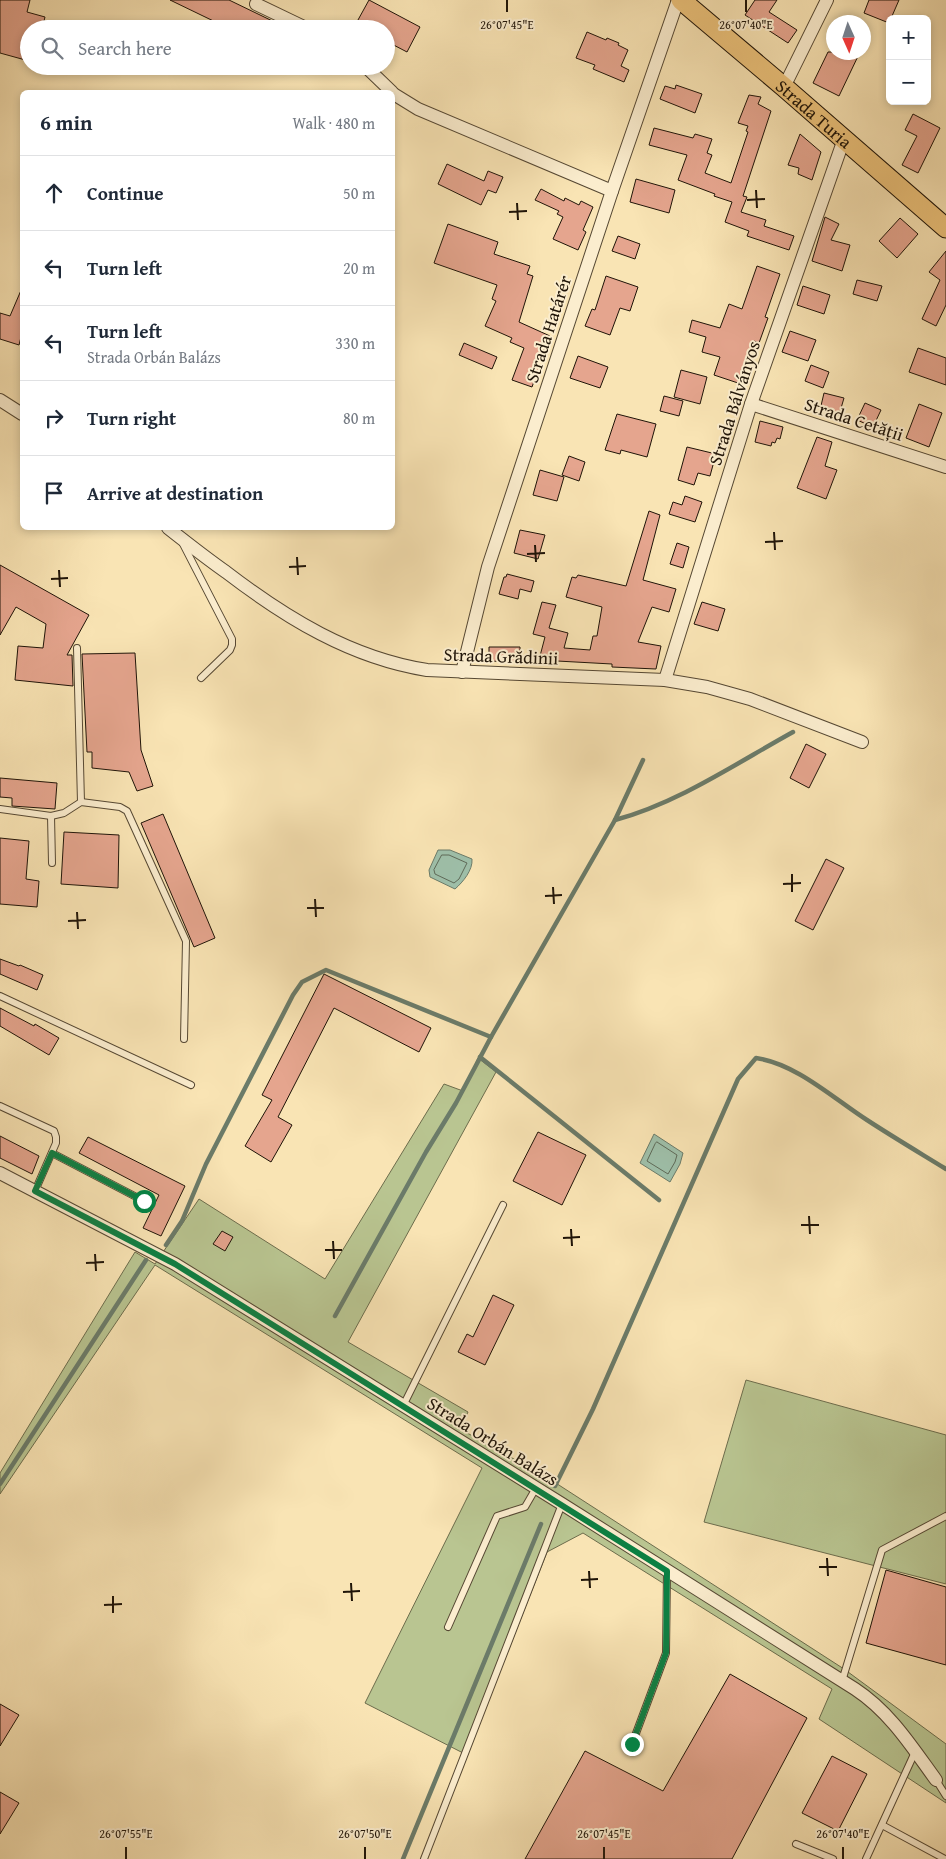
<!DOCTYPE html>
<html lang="en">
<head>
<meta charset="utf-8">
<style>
  body { margin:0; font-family:"Gentium Book Plus",serif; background:#f6f6f7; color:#1f2937 }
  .controls { position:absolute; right:15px; top:15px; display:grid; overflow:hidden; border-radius:8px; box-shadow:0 2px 8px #0003 }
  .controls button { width:45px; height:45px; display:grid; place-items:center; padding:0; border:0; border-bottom:1px solid #e0e1e3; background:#fff; color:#1f2937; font:25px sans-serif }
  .compass { position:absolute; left:826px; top:15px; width:45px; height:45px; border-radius:50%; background:#fff; box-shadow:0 2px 8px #0003; rotate:177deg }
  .stop { position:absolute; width:15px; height:15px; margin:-11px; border:4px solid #0b8043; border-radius:50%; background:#fff }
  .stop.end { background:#0b8043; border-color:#fff; box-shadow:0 1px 5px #0008 }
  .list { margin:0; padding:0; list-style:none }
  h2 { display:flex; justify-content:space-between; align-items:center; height:65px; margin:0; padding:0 20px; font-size:21px }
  h2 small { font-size:16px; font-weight:400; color:#747a83 }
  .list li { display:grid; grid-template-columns:32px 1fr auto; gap:15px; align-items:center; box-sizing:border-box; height:75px; padding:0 20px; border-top:1px solid #e0e1e3 }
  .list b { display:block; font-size:19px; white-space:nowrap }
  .list p { margin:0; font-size:16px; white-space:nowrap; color:#747a83 }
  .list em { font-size:16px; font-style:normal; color:#747a83 }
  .icon { flex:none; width:28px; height:28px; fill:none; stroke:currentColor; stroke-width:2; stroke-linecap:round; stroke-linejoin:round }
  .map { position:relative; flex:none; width:946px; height:1859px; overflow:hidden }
  .search { position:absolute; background:#fff; box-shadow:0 2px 8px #0003; left:20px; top:20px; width:375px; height:55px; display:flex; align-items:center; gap:12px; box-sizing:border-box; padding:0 18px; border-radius:28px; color:#747a83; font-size:19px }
  .panel { position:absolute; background:#fff; box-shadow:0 2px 8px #0003; left:20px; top:90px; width:375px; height:440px; border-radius:8px }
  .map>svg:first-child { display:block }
  .green { fill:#b9c591; stroke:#6c6c4c }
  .water { fill:#9ebfa9; stroke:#6b7b69 }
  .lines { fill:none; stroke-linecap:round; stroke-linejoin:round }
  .shore { stroke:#5e6a58; stroke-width:1 }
  .stream { stroke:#6b7b69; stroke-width:4.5 }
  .building { fill:#e5a58e; stroke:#1f1408 }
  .service-casing { stroke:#564833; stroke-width:8 }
  .minor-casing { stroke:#564833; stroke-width:14 }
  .primary-casing { stroke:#1f1408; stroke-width:21 }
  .service { stroke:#fbedce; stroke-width:6 }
  .minor { stroke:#fbedce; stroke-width:12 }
  .primary { stroke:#ecc27a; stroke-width:19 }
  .route { stroke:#0b8043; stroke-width:6 }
  .ticks { fill:none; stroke:#1f1408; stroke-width:2 }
  .labels { text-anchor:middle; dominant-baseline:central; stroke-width:4; stroke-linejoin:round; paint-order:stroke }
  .street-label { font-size:18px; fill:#1f1408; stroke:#fbedce }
  .ticks-label { font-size:12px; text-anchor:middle; fill:#1f1408; stroke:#fbedce; stroke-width:4; stroke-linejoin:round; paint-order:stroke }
</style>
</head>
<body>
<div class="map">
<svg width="946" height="1859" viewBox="0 0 946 1859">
  <rect width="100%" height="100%" fill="#f9e4b4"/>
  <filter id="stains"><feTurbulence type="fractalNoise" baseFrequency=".004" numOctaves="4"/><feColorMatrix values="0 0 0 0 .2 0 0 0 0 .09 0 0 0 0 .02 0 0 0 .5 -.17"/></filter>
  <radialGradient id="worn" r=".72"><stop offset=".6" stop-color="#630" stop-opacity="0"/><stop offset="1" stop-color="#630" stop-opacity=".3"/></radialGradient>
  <g class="green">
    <path d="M478,1058L496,1072L348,1342L468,1412L460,1429L548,1478L844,1669L946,1744V1803L819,1719L832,1689L583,1533L547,1552L467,1755L365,1703L482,1468L155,1265L0,1494V1473L135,1252L155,1264L199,1199L325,1279L444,1084L463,1091Z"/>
    <path d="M746,1380L946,1435V1584L704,1522Z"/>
  </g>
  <g class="water">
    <path d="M438,850H450L472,859C473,870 463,882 455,889L430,877L429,870Z"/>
    <path d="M654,1134L683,1153L680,1164L670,1182L640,1163Z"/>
  </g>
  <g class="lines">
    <g class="shore">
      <path d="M442,855H449L467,863L459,879L454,883L435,874L434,870Z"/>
      <path d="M657,1142L677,1155L675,1162L668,1174L647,1161L655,1144Z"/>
    </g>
    <g class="stream">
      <path d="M615,820C678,803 735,764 793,732"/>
      <path d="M480,1057L659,1200"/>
      <path d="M166,1245L182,1221L206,1164L293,995L302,982L326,970L491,1037L615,820L643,760"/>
      <path d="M335,1316L426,1152L456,1103L491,1037"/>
      <path d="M0,1484L146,1260"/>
      <path d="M555,1486L593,1409L738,1079L756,1058C797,1064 834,1099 867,1120C893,1137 920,1153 946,1169"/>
      <path d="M403,1859L541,1524"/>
    </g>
  </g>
  <g class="building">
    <path d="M0,0H30L27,12L45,17L42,29H29V61L0,53Z"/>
    <path d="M170,0H229L289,29H230Z"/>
    <path d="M369,0L420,27L407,52L386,41V29H353Z"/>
    <path d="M755,0H777L769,12L797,30L788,43L745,15Z"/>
    <path d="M869,0H899L889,23L864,13Z"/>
    <path d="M587,32L606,40L607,38L619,43L618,45L628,50L621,66L629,70L624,82L593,69L595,65L576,58Z"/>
    <path d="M828,52H860L839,96L813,83Z"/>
    <path d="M676,85L702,94L695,113L660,99L665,86L675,89Z"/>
    <path d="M749,95L761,97L758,104L771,111L743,196L747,197L741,212L766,220L764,226L794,236L789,250L747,236L749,231L725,222L732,202L714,196L715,194L678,180L687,155L649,145L654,128L693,138L695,134L712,139L707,153L712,155L705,173L731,183L748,132L746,131L748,126L738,123Z"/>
    <path d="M913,114L940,128L918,173L902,165L917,136L905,130Z"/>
    <path d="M800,134L821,152L812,180L798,174L799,168L788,165Z"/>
    <path d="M447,164L484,181L488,171L503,177L496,193L488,190L481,205L438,184Z"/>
    <path d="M636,179L675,190L669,213L630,202Z"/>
    <path d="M541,189L564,201L565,198L579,205L581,201L593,207L583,230L586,232L578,250L553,239L563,217L557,214L559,211L535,200Z"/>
    <path d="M825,217L839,224L831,240L850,245L842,271L812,261Z"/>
    <path d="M900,218L918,234L897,258L879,241Z"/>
    <path d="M448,224L498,242L494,254L530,266L527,274L533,276L519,322L550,336L538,364L540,365L532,387L512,380L524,348L510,342L512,338L485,326L496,301L492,299L497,285L434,263Z"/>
    <path d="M618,236L640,244L635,259L612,251Z"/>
    <path d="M946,251V305L936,326L922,319L940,280L929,272Z"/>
    <path d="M757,266L780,274L765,317L768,318L759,343L754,341L741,384L714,375L720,357L702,352L706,337L689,332L692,320L720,328L729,304L742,309Z"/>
    <path d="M606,276L638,287L630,311L620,308L610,335L585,326L592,309L595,310Z"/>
    <path d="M857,280L882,286L877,301L853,294Z"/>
    <path d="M803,286L830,295L824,314L797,305Z"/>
    <path d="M22,288V333L19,345L0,339V313L10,316Z"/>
    <path d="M790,331L816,340L808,361L782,352Z"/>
    <path d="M464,343L497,357L492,369L459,355Z"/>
    <path d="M918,348L946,358V385L909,372Z"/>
    <path d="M578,356L608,367L600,388L570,378Z"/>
    <path d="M811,365L829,372L823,388L805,381Z"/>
    <path d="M681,370L707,377L700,404L674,397Z"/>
    <path d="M824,393L844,398L839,415L820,410Z"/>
    <path d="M664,396L683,401L679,416L660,411Z"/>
    <path d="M865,403L881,410L873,427L857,420Z"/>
    <path d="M919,404L942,413L929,447L906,438Z"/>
    <path d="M617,414L656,424L647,457L621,450L620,454L605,450Z"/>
    <path d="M760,421L783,427L780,439L777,438L775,443L772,442L771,446L755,442Z"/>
    <path d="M817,437L832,442L825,466L837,470L826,499L797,488Z"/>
    <path d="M687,447L716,454L710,476L698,473L694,485L678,480Z"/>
    <path d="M569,456L585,462L579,481L562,475Z"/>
    <path d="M540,470L564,477L557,501L533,495Z"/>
    <path d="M685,496L702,502L695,522L669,514L673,502L682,505Z"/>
    <path d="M649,511L660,515L643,580L676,589L669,612L652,607L638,642L661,646L656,669L612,667V664L557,661L540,656L545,637L533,634L542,602L556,605L549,628L568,633L564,648L590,650L593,636H597L602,607L566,597L572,577L576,578L578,575L626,586Z"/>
    <path d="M520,530L545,535L538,559L514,553Z"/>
    <path d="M677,543L689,547L683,568L670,564Z"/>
    <path d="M0,565L89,615L67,655H72L73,686L15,680L18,646L43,648L46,624L16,607L0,635Z"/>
    <path d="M507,574L534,581L531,592L520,589L518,599L499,594L504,577H506Z"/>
    <path d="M702,602L725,609L718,631L694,624Z"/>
    <path d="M489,647H520V662L489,661Z"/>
    <path d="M135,653L141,750L153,786L137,791L129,772L92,768V752H87L82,654Z"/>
    <path d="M806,744L826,754L809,788L790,778Z"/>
    <path d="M0,778L57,783L55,809L12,806V798L0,797Z"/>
    <path d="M163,814L215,938L194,947L141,823Z"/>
    <path d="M64,832L119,835L118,888L61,884Z"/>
    <path d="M0,838L29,841L26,879L39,881L37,907L0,904Z"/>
    <path d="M826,859L844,868L813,930L795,921Z"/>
    <path d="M0,959L19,966L20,965L43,975L37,990L0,974Z"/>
    <path d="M324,974L431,1028L419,1052L334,1008L278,1117L292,1125L271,1162L245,1146L272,1100L262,1095Z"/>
    <path d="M0,1008L34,1026L35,1024L59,1038L49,1055L0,1026Z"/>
    <path d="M538,1132L586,1155L562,1205L513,1181Z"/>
    <path d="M0,1136L39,1156L32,1174L0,1158Z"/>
    <path d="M88,1137L185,1186L161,1236L143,1228L159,1195L79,1153Z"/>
    <path d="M222,1231L233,1237L225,1251L213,1244Z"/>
    <path d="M493,1295L514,1305L485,1365L458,1352L467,1334L473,1337Z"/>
    <path d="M886,1570L946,1587V1665L866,1643Z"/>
    <path d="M730,1674L807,1718L732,1859H525L585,1751L663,1791Z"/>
    <path d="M0,1704L19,1715L0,1746Z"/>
    <path d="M832,1756L867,1774L838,1831L802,1813Z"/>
    <path d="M0,1792L19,1803L0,1834Z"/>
  </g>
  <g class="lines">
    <defs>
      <g id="service">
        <path d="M183,544L232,639V645L230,650L201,678"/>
        <path d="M77,648L81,802"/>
        <path d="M0,809L51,816L64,813L81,802L120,807L127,811L186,941L184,1039"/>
        <path d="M51,816L52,863"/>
        <path d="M0,996L191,1085"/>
        <path d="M0,1106L54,1131L56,1137V1143L35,1191"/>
        <path d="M52,1153L144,1201"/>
        <path d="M403,1406L503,1205"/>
        <path d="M448,1627L497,1516L525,1507L536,1488"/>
        <path d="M842,1681L882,1550L946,1516"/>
        <path d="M632,1744L666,1653L667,1571"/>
        <path d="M936,1780L946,1796"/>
        <path d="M882,1825L945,1859"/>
        <path d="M796,1844L833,1859"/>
        <path d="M424,1859L562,1504"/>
        <path d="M866,1859L915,1752"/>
      </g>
      <g id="minor">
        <path d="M256,4L308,29"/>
        <path d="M365,66L392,92"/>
        <path d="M784,87L827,0"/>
        <path d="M392,93L418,109L612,191"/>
        <path d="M0,400L22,414"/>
        <path d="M751,404L946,467"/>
        <path d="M168,528C187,543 206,558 226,572C286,618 351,658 427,670L665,680L707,687L750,699L862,742"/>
        <path d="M462,672L488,567L612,191L678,0"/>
        <path d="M665,680L751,404L844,139"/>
        <path d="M0,1173L175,1264L562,1504L855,1689C890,1712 912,1747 936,1780"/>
      </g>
      <g id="primary">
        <path id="s1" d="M681,0L784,87L946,228"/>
      </g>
    </defs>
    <use href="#service" class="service-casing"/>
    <use href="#minor" class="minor-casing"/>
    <use href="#primary" class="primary-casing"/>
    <use href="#service" class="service"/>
    <use href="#minor" class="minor"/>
    <use href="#primary" class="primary"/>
  </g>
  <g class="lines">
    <path class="route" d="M144,1201L52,1153L35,1191L175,1264L667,1571L666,1653L632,1744"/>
  </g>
  <path class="ticks" d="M507,0V12M746,0V12M756,190L757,208M747,200L765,199M517,203L518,220M509,212L527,211M774,532L775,550M765,542L783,541M535,545L536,562M527,554L545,553M297,557L298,575M289,567L306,566M59,570L60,587M51,579L68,578M792,874V892M783,884L801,883M553,887L554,904M545,896L562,895M315,899L316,917M307,908H324M77,912L78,929M68,921L86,920M809,1216L810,1234M801,1225H819M571,1229L572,1246M563,1238L580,1237M333,1241L334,1259M325,1250H342M95,1254L96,1271M86,1263L104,1262M827,1558L828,1576M819,1567H837M589,1571L590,1588M581,1580L598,1579M351,1583L352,1601M343,1592L360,1591M113,1596V1613M104,1605L122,1604M126,1847V1859M365,1847V1859M604,1847V1859M843,1847V1859"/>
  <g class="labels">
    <g class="street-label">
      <text stroke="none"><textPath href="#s1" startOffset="175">Strada Turia</textPath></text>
      <text transform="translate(548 329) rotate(-72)">Strada Határér</text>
      <text transform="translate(734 403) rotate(-72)">Strada Bálványos</text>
      <text transform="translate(854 419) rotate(18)">Strada Cetății</text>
      <text transform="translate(501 656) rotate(2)">Strada Grădinii</text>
      <text transform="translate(493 1441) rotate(32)">Strada Orbán Balázs</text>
    </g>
  </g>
  <g class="ticks-label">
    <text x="507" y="29">26°07'45"E</text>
    <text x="746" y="29">26°07'40"E</text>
    <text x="126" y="1838">26°07'55"E</text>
    <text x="365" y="1838">26°07'50"E</text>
    <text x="604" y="1838">26°07'45"E</text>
    <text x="843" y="1838">26°07'40"E</text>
  </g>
  <rect width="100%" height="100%" filter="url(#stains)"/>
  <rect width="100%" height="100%" fill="url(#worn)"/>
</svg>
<div class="controls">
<button>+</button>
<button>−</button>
</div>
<svg class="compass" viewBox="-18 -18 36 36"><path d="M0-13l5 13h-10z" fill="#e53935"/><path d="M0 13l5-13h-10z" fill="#747a83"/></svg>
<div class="stop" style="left:144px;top:1201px"></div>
<div class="stop end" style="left:632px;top:1744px"></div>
<div class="search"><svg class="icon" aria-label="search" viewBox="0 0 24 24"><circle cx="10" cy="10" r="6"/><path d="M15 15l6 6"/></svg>Search here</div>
<section class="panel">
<h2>6 min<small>Walk · 480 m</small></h2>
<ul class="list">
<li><svg class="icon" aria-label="ahead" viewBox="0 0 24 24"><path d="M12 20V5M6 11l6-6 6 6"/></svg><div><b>Continue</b></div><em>50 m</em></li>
<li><svg class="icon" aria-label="left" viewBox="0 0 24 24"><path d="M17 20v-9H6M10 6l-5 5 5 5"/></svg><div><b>Turn left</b></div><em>20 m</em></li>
<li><svg class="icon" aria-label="left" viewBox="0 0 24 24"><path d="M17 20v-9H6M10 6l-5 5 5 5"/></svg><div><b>Turn left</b><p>Strada Orbán Balázs</p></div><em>330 m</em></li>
<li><svg class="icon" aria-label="right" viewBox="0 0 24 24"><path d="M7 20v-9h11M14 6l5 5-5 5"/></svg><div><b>Turn right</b></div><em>80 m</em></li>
<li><svg class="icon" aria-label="arrive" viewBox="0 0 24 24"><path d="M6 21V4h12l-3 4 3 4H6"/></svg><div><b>Arrive at destination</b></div></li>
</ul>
</section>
</div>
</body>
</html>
